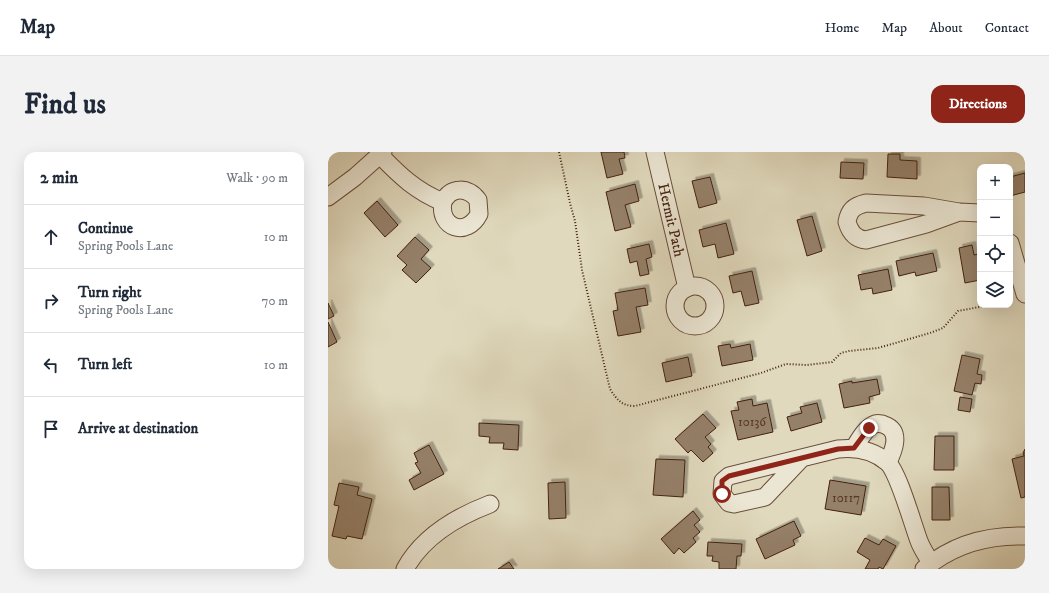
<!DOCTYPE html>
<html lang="en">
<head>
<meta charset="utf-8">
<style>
  body { margin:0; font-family:"IM FELL DW Pica",serif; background:#f2f2f3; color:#1f2937 }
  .controls { position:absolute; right:12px; top:12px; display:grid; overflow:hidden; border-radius:8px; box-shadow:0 4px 16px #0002 }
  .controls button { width:36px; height:36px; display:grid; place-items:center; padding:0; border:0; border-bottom:1px solid #e0e1e3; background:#fff; color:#1f2937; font:20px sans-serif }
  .stop { position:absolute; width:12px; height:12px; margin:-9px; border:3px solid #8f2418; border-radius:50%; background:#fff }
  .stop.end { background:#8f2418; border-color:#fff; box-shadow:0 1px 4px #0008 }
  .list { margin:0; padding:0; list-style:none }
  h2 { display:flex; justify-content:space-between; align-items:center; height:52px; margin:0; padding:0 16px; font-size:17px }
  h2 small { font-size:13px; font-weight:400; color:#747a83 }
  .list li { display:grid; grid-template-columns:26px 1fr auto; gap:12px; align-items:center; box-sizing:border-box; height:64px; padding:0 16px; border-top:1px solid #e0e1e3 }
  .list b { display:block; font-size:15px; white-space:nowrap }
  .list p { margin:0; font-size:13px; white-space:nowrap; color:#747a83 }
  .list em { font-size:13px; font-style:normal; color:#747a83 }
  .icon { flex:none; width:22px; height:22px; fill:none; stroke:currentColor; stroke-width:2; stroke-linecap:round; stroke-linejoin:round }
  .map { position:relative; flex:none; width:697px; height:417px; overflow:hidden; border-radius:12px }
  header { display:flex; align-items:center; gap:24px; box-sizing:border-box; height:56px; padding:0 20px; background:#fff; border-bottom:1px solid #e0e1e3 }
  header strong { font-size:19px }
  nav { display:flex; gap:22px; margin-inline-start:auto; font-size:14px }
  .intro { display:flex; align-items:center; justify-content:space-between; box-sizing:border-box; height:96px; padding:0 24px }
  h1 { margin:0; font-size:28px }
  .button { padding:10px 18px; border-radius:12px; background:#8f2418; color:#fff; font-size:14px; font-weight:700 }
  main { display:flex; gap:24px; padding:0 24px }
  aside { flex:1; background:#fff; border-radius:12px; box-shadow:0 4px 16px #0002 }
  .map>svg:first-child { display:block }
  .building { fill:#958069; stroke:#43200f; filter:url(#shadow) }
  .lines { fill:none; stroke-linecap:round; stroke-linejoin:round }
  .minor-casing { stroke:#6a4e3a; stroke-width:19 }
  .path { stroke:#43200f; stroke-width:2; stroke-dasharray:1 2; stroke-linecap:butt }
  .minor { stroke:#ebe6d4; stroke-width:17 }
  .route { stroke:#8f2418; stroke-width:5 }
  .labels { text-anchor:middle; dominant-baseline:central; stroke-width:3; stroke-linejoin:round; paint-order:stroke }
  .number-label { font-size:13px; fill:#583826 }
  .street-label { font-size:15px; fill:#43200f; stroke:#ebe6d4 }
</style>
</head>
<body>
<header>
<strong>Map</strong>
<nav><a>Home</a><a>Map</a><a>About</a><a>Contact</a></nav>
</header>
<div class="intro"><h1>Find us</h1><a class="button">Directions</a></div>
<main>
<aside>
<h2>2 min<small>Walk · 90 m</small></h2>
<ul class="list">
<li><svg class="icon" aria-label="ahead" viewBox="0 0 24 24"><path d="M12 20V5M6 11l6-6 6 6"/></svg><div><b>Continue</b><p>Spring Pools Lane</p></div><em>10 m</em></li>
<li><svg class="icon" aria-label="right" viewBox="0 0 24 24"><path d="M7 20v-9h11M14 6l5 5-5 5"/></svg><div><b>Turn right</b><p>Spring Pools Lane</p></div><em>70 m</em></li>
<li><svg class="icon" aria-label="left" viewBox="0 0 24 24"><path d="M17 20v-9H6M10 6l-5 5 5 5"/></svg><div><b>Turn left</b></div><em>10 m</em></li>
<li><svg class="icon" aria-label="arrive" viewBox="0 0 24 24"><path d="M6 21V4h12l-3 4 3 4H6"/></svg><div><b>Arrive at destination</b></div></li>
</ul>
</aside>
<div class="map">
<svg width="697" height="417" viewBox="0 0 697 417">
  <defs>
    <filter id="shadow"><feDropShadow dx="3.5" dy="-3.5" stdDeviation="0" flood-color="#0004"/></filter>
  </defs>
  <rect width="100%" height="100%" fill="#e0d9bd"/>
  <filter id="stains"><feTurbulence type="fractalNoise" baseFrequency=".005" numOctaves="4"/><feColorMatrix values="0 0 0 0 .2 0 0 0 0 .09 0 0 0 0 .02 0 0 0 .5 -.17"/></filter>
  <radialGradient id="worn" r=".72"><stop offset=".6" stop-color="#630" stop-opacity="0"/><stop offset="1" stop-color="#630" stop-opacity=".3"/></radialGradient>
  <g class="building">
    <path d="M273,0H296L297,6L291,7L295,22L279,26Z"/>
    <path d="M560,2H572V8L589,9V27L559,25Z"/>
    <path d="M513,10L536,11L535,27L512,26Z"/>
    <path d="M697,21V40L682,44V25Z"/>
    <path d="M382,25L389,51L371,56L364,29Z"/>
    <path d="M307,32L311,49L297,53L303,75L287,79L278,40Z"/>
    <path d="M49,49L70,73L57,85L36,61Z"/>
    <path d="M484,64L494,99L479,104L469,68Z"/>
    <path d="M398,71L406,102L390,106L387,92L375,95L371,78Z"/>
    <path d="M87,85L101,98L93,107L103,116L88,131L74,118L79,113L69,104Z"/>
    <path d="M321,92L324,105L318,107L321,122L312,124L309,109L302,111L299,97Z"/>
    <path d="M644,93L646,103L650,102L652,128L637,131L631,96Z"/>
    <path d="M605,101L609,119L588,124L587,120L571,124L568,109Z"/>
    <path d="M560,117L564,138L545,142L544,136L533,138L530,123Z"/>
    <path d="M424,119L431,151L417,154L413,139L405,141L401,124Z"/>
    <path d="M317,136L320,153L308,155L313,180L290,184L285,159L290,158L287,141Z"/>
    <path d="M0,151L6,164L0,167Z"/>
    <path d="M0,170L9,190L0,195Z"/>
    <path d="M402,192L403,196L422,192L425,208L394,214L390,194Z"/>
    <path d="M634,203L652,207L649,222L654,223L653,232L647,231L644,243L626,239Z"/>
    <path d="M360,205L364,224L338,230L334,211Z"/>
    <path d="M549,227L552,242L541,245L542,251L516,256L511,232L524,229V231Z"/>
    <path d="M632,245L644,247L642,260L630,258Z"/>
    <path d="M424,247L425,254L439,251L445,280L410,288L403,259L411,258L409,250Z"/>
    <path d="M489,251L494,270L463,279L459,265L474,261L472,255Z"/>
    <path d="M375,262L388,276L377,285L383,292L380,295L385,301L375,310L363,298L360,301L347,287Z"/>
    <path d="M151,271L191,273L190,298L175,297L176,291H161L162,285L151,284Z"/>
    <path d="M607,284H626V318H606Z"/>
    <path d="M101,293L116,322L86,338L81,328L93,321L87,311L90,310L86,301Z"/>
    <path d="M697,297V345L693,346L684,307L696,304L695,301Z"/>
    <path d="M328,307L357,308L355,345L325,343Z"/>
    <path d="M502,328L538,334L533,363L497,357Z"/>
    <path d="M237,330L238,366L221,367L220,331Z"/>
    <path d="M11,331L31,335L29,343L44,347L34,387L19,384L18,387L4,384L11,354L6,353Z"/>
    <path d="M604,335H621L622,368H604Z"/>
    <path d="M365,359L372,368L366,373L372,380L365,386L368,390L356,401L351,396L346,402L333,387Z"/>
    <path d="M466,369L473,384L465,388L467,393L437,407L428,387Z"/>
    <path d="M537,386L551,393L555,387L568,394L555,417L551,415L550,417H537L542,408L529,400Z"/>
    <path d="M380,390L414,392L413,404H409L408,417H391V410L384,409L385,404H379Z"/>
    <path d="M181,410L186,417H170Z"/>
  </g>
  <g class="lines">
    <defs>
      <g id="minor">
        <path d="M327,0L359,136"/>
        <path d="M52,3C71,23 89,40 115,50C123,34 140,35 150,48L151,62C139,86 110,76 115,50"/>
        <path d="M0,45L27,25L55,0"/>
        <path d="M631,60L598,72L538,88C527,87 522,80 519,70C521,58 526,54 538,51L596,54L631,60L652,61"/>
        <path d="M682,91L697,142"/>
        <circle cx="367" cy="154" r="20"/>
        <path d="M526,296C531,288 538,275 547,272C551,271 555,272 559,274C573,281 565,300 560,310"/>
        <path d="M473,307L437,345L406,352L401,351L394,342L395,329L401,324L510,297C527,295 545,298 559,310C570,319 585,373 591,389C594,397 599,404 603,411"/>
        <path d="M77,417C95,384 128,365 162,352"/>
        <path d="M596,417C624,393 660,383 697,384"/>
      </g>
    </defs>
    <use href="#minor" class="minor-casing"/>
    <path class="path" d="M231,0L242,51L247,69L254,118L282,237C289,248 294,254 307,254L433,221L458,212L479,213L504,210L513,201L521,199L550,196L602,181L615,176L630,159L662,153"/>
    <use href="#minor" class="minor"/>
  </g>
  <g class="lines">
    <path class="route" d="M394,342V329L401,324L510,297L526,296L541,276"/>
  </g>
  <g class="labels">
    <g class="number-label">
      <text x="424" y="270">10136</text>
      <text x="518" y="346">10117</text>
    </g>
    <g class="street-label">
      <text transform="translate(343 68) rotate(77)">Hermit Path</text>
    </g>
  </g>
  <rect width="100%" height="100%" filter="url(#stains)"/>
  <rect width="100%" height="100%" fill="url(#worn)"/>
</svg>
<div class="controls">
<button>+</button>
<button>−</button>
<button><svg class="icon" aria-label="locate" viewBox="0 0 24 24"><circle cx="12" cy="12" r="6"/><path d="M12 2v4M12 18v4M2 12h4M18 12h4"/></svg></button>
<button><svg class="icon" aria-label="layers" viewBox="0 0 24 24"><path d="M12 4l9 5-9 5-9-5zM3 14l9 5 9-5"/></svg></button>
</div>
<div class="stop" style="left:394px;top:342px"></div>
<div class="stop end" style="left:541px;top:276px"></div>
</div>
</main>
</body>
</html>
